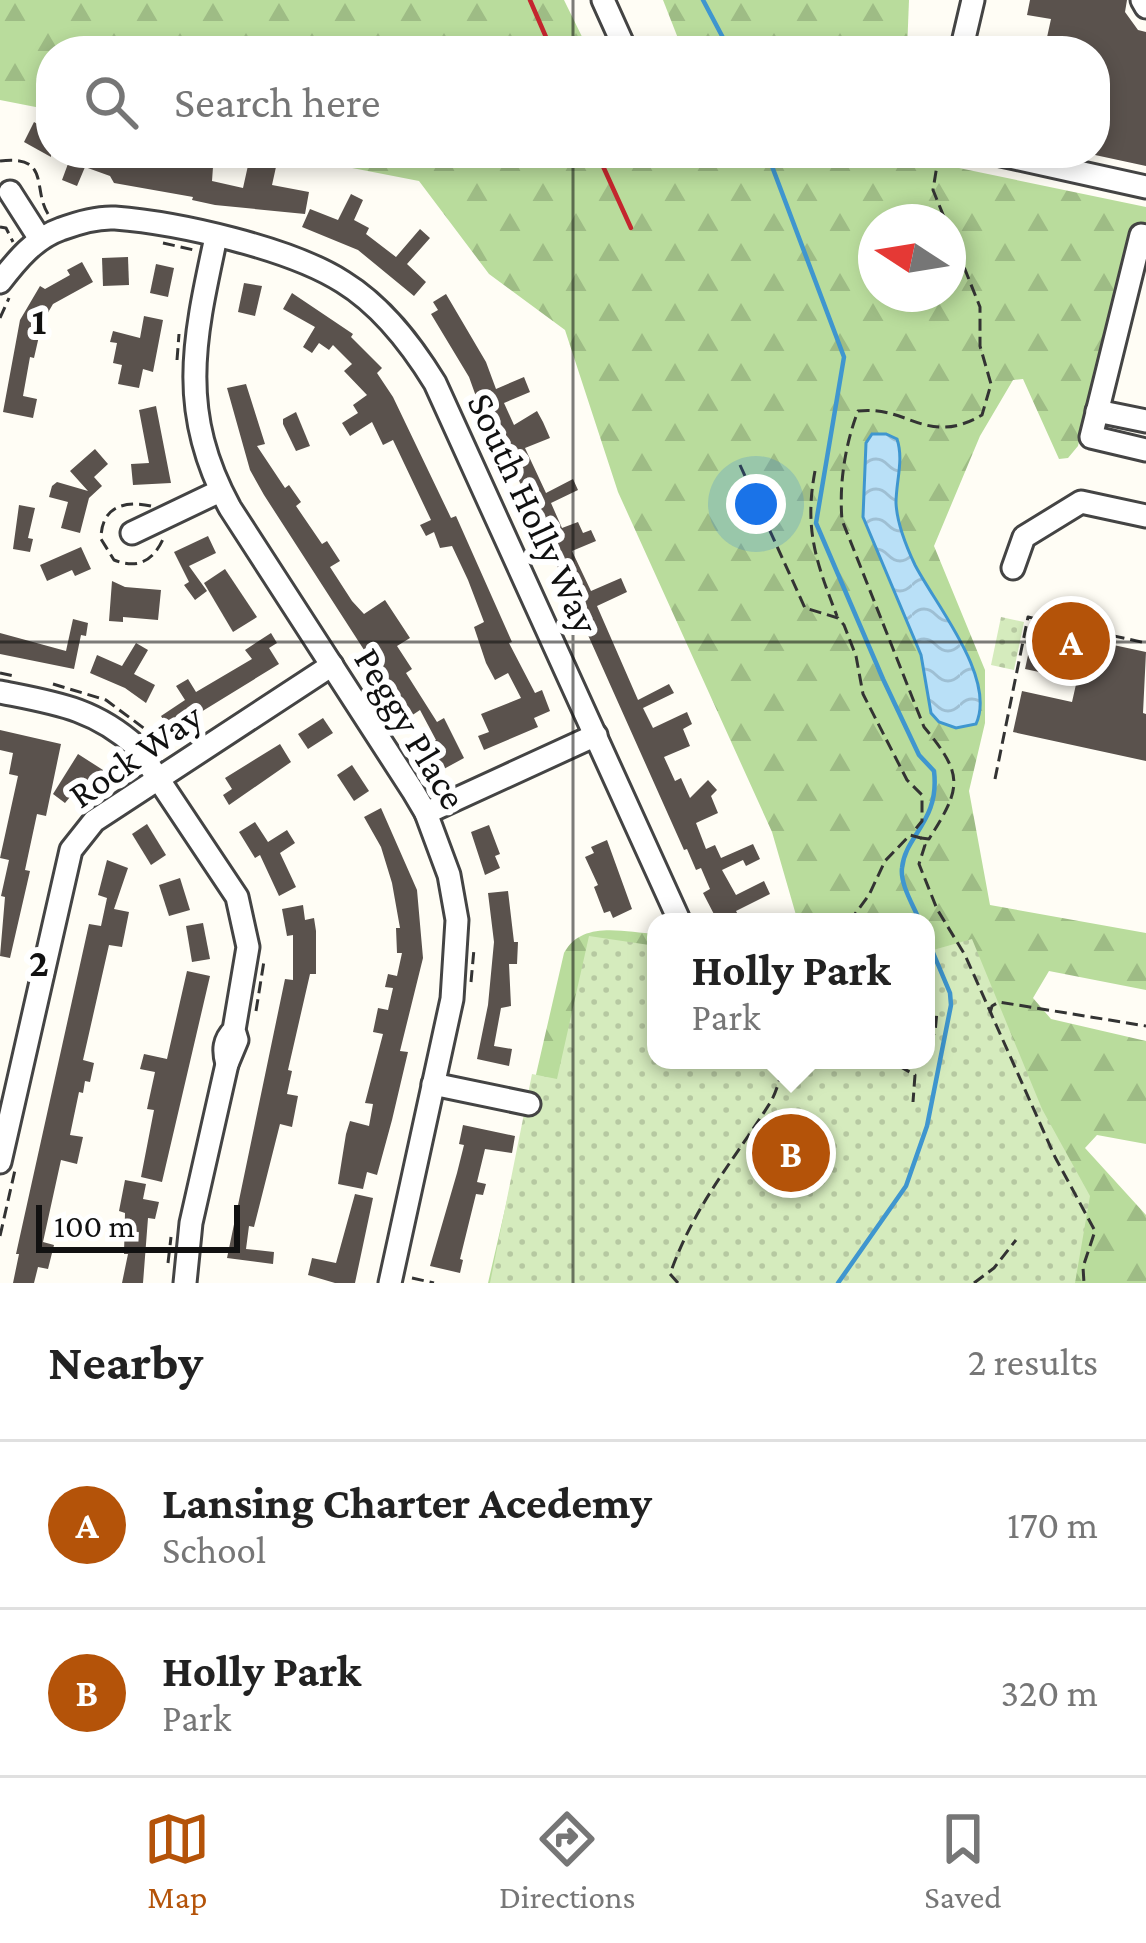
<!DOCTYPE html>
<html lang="en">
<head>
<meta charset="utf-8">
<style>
  body { margin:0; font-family:"Crimson Pro",serif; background:#f2f2f2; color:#222 }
  .compass { position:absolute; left:858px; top:204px; width:108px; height:108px; border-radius:50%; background:#fff; box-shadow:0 6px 18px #0003; rotate:282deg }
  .scale { position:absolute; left:36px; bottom:30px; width:204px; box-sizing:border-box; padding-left:12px; border:6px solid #111; border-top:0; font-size:33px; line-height:42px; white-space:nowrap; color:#111; -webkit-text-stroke:9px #fff; paint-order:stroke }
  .you { position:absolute; left:756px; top:504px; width:42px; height:42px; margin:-30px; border:9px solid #fff; border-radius:50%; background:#1a73e8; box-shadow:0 0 0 18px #1a73e833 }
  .badge { display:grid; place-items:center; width:78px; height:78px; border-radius:50%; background:#b45309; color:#fff; font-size:39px; font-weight:700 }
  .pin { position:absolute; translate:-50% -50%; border:6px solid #fff; box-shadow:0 3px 12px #0006 }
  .popup { position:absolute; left:647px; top:913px; width:288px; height:156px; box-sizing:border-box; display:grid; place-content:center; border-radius:24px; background:#fff; filter:drop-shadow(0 3px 9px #0005); font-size:39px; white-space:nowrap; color:#767676 }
  .popup b { font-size:45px; color:#222 }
  .popup::after { content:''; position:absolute; left:50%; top:100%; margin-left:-24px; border:24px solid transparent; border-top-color:#fff }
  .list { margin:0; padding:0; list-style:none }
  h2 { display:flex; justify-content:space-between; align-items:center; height:156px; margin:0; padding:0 48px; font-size:51px }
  h2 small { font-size:39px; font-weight:400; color:#767676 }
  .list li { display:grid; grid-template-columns:78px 1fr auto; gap:36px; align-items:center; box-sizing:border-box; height:168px; padding:0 48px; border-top:3px solid #e0e0e0 }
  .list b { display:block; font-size:45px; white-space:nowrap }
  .list p { margin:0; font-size:39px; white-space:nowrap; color:#767676 }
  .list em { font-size:39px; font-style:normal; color:#767676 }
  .icon { flex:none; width:66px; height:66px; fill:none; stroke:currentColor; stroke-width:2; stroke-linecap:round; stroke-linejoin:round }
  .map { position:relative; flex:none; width:1146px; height:1283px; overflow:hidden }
  .search { position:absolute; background:#fff; box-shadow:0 6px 18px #0003; left:36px; right:36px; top:36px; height:132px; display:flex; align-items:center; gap:30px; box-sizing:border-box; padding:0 42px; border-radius:48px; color:#767676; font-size:45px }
  .sheet { height:492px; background:#fff }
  nav { display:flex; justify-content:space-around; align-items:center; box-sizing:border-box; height:168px; border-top:3px solid #e0e0e0; background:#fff; font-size:33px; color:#767676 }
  nav a { display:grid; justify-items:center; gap:6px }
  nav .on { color:#b45309 }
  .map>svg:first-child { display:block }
  .forest { fill:url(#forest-firs); fill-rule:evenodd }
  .park { fill:url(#park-dots) }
  .water { fill:url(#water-waves); stroke:#3f96cf; stroke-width:3 }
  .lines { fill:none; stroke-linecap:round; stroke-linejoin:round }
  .stream { stroke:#3f96cf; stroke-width:4.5 }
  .building { fill:#5a524d }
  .minor-casing { stroke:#444; stroke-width:27 }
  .path { stroke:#333; stroke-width:3; stroke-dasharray:12 6; stroke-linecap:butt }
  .minor { stroke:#fff; stroke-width:21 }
  .rail { stroke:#c4262e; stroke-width:4.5 }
  .grid { fill:none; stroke:#111; stroke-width:3; stroke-opacity:0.55 }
  .labels { text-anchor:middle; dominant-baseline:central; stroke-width:12; stroke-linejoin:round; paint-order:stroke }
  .street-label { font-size:39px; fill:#111; stroke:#fff }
  .grid-label { font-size:39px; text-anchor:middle; font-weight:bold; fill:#111; stroke:#fff; stroke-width:12; stroke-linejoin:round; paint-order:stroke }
</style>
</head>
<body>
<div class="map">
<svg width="1146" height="1283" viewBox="0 0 1146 1283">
  <defs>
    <pattern id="forest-firs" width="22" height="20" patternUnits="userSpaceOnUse" patternTransform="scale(3)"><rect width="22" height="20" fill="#b9dc9c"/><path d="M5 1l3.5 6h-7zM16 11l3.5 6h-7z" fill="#9ebc85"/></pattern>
    <pattern id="park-dots" width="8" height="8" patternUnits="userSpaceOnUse" patternTransform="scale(3)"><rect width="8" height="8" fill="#d5ebbd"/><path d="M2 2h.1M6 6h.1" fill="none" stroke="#b6c8a1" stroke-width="1.8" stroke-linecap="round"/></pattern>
    <pattern id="water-waves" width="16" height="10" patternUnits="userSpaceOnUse" patternTransform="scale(3)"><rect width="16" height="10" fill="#b9e0f7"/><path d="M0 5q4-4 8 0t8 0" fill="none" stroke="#9ebfd3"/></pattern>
  </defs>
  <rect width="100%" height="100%" fill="#fffdf5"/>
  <g class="forest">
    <path d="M0,0H564L589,51H51V110L0,100Z"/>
    <path d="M663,0H909L907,51H683Z"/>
    <path d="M275,153H656L664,156L669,153H906V157L1146,207V224L1137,223L1128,234L1078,446L1068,458L1059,459L1023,379L1013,380L980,436L934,546L985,670V723L969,791L990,905L1146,933V990L1049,971L1033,998L1051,1019L1146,1041V1144L1097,1135L1085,1148L1146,1215V1283H488L564,953C582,920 623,932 656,934V1060H926V922H798L772,832L618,492L565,330L489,274L419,181ZM876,222H948V294H876Z"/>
  </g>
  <g class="park">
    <path d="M1001,617L1024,622L1014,670L991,665Z"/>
    <path d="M589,936L656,946V1060H926V952L972,939L1042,1109L1090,1196L1075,1283H490L532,1074L557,1079Z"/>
  </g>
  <path class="water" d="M872,434H886L897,439C904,460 896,481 896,503C897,524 906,546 915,565C935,604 997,678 976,724L956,728L939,722L931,713L921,655L863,517L866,443Z"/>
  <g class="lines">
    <g class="stream">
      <path d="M703,0L730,51"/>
      <path d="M767,153L844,357L816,523L883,679L919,755L934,771C940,822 905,835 902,868C900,885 914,906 920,922"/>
      <path d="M838,1283L906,1186L927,1126L951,1005L950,993L926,936"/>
    </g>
  </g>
  <g class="building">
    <path d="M1030,0H1127L1125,12L1138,30L1146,32V166L1095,155V51H1044L1051,19L1027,15Z"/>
    <path d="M34,122L51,132V157L24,142Z"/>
    <path d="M72,153H104L102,159L136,166L139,153L190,165L192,153H214L212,181L243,188L249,161L276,167L272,185L309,192L305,214L215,205L192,200L193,197L114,183L110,176L85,167L77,186L62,180Z"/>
    <path d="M351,194L363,200L354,220L369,228L366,234L396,257L420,229L430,238L407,264L426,282L414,296L358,250L302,227L310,209L338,220Z"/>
    <path d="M128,257L129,285L103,286L102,258Z"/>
    <path d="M82,262L93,282L53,304L42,323L34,358L30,357L23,396L37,399L33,418L3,412L20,320L40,286L45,289L70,275L67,270Z"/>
    <path d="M156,264L174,268L168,297L150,293Z"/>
    <path d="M244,283L262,286L255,316L238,312Z"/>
    <path d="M292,293L353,334L351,337L382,368L377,373L393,397L451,518L456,516L512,642L509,643L535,693L542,690L550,711L534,718L538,727L484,750L478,736L489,732L481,714L521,698L508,673L495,680L486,663L474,627L484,622L468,580L452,546L440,548L434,532L426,536L420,525L431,520L393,440L383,445L372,422L350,436L342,423L358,413L353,405L367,395L344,371L352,364L333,345L329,350L319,343L312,353L303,347L315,327L283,309Z"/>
    <path d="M446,294L486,362L496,389L524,377L530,392L504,403L514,425L537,411L543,422L550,438L525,448L546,493L573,479L578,490L551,503L562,528L578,522L583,533L591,530L596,541L572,551L591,591L621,578L627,592L597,606L638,700L669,684L674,693L643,708L653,728L687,712L692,724L683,729L690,746L664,757L675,781L681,778L690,798L708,780L717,790L711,796L718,813L696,823L706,849L715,845L721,858L753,844L760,859L746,866L743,860L722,870L736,895L764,881L770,894L736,911L742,922H718L703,893L710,889L701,868L696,870L687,849L684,850L483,400L478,402L469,377L431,314L438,310L433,302Z"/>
    <path d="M144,316L163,320L153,372L143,369L139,388L118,384L122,365L113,363L117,343L110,342L113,331L140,338Z"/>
    <path d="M246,384L265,444L257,446L285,488L289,485L301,502L296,506L322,544L327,541L340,561L330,567L352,601L364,614L385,600L410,638L397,646L412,669L406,673L437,722L444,718L464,758L442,770L428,744L436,740L420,710L408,718L264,495L250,470L227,388Z"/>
    <path d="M156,406L171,483L133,485L131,464L149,463L139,410Z"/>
    <path d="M296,412L310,446L296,451L283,424V419Z"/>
    <path d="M95,449L108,464L94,477L102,486L89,498L80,533L61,528L68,502L49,497L52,486L57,482L88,491L70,471Z"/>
    <path d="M19,505L35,508L28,538L33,539L30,552L13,549Z"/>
    <path d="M208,536L216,553L189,566L207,591L195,600L184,585L189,582L174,552Z"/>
    <path d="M81,547L91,569L75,576L72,570L47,581L40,565Z"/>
    <path d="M225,569L257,617L233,632L204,583Z"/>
    <path d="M112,581L125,587L161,590L158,620L123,617V622L109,621Z"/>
    <path d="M73,619L88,623L86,636L81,635L74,669L0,654V633L66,651Z"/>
    <path d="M1034,628L1146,652L1143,713L1146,714V761L1013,732L1022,691L1072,702L1077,680L1025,669Z"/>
    <path d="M271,633L277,643L269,648L279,664L170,731L161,716L185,700L176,686L188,679L196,692L252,659L245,650Z"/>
    <path d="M136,643L148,650L134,674L155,685L146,703L125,688L90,673L97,655L122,666Z"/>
    <path d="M323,718L333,733L308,749L298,734Z"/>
    <path d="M0,730L61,744L46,816L37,814L25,870L30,871L10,958L0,956L5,897L1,896L9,860L0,858L18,776L9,774L13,753L0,750Z"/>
    <path d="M280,744L291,762L229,805L223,795L232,789L225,778Z"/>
    <path d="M78,754L103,770L94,786L84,780L65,803L53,794Z"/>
    <path d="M352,765L369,791L354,801L337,775Z"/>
    <path d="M381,808L417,890L423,958L400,1051L408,1052L392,1120L377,1175L367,1172L363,1189L338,1184L346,1134L350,1121L369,1126L373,1104L365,1103L383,1034L373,1032L378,1008L388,1010L393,988L385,987L388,974L397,976L402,953H397L396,928H400L392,883L381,847L364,817Z"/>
    <path d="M255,822L268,842L287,830L295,843L280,853L296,887L279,896L260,855L255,858L239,832Z"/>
    <path d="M147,824L166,855L151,865L132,834Z"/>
    <path d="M489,825L500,854L495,856L500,868L485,875L471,832Z"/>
    <path d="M607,840L632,909L613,918L610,911L604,913L594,887L598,885L585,857L594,853L591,847Z"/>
    <path d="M107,860L128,868L114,909L129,912L122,947L109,945L83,1060L94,1063L90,1082L85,1081L83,1093L79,1092L70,1135L83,1137L77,1164L61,1160L43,1242L54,1245L48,1269L38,1267L34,1283H13L19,1254H16L89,924L101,926L107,898L98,895Z"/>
    <path d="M180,878L190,910L169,916L159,885Z"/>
    <path d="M508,891L514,942H518L517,964H509L511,1006L501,1008L494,1046L512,1049L509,1066L477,1059L488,1005L494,942L488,893Z"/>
    <path d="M303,905L305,920L314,918L316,931V974H310L288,1070L292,1071L287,1094L298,1096L292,1127L280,1124L254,1227L249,1226L246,1249L274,1252L273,1264L227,1258L285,979L293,980V935L287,936L282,909Z"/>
    <path d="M203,923L210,959L192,962L186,926Z"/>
    <path d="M187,971L210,976L162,1182L141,1177L154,1110L147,1109L155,1072L140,1069L144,1054L167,1059Z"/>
    <path d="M463,1125L515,1136L512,1153L485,1149L477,1182L486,1184L483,1195L476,1194L460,1259L463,1260L460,1273L430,1266L457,1173L464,1145L459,1144Z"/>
    <path d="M125,1180L146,1184L143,1199L159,1202L155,1219L148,1218L143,1283H122L128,1254H124L125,1213L119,1211Z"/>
    <path d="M355,1194L373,1198L355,1283H335L308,1275L312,1258L336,1263Z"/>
  </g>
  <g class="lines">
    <defs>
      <g id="minor">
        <path d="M603,0L626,51"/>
        <path d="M1142,0L1146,7"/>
        <path d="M961,51L973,0"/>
        <path d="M992,153L1146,187"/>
        <path d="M10,192L40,239"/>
        <path d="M1146,236L1141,235L1091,437L1146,450"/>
        <path d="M216,237C194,339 177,411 230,508L413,791L426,813L449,875L457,920L452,999L390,1283"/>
        <path d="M0,282C17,260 35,238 61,229C77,223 98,217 115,218C178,223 290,248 343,282C382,306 411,344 435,383L680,922"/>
        <path d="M1097,411L1146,421"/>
        <path d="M132,533L220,491"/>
        <path d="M1013,568L1024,537L1081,502L1146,516"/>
        <path d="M0,692C55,703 94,708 137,747L237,897L248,947L234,1030L237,1040L227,1064C223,1050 224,1040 234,1030"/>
        <path d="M426,813L596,735"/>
        <path d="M433,1084L529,1104"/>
        <path d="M0,1162L71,850L94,821L332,665"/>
        <path d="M185,1283L191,1223L227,1064"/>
      </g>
    </defs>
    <use href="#minor" class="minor-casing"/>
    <g class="path">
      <path d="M939,153L933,190L946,222"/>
      <path d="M0,161C51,155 32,188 48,214"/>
      <path d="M0,227L6,228L13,242"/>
      <path d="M163,243L194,250"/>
      <path d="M0,318L9,298"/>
      <path d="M177,360L179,334"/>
      <path d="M740,465L805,608L838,618L844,625L856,656L863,694L907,780L922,795V821L914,831"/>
      <path d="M815,471C804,529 816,562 837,616"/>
      <path d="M151,506C124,500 101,507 101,539L114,560C139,570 154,560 164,537"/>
      <path d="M0,673L14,676"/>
      <path d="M53,684L106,700L145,729"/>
      <path d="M995,779L1028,617L1146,643"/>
      <path d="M921,838L929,839C961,788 965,776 924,727L842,520C839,484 845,445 858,411C908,405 927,447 982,415L991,384L980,346V307L948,227"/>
      <path d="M849,922L869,895L885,861L910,835L921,838L925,845L919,864L937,909L965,955L1055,1157L1095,1231L1083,1267L1084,1283"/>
      <path d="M471,982L474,949"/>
      <path d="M256,1011L264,961"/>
      <path d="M990,1013L992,1006L999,1002L1146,1026"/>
      <path d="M926,1042L935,1033L937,1011"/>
      <path d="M899,1066L915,1075L913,1102"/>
      <path d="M0,1236L15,1170"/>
      <path d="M168,1263L171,1237"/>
      <path d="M412,1278L434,1283"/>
      <path d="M678,1283L670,1274C695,1204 732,1163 770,1103C778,1090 780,1074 787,1060"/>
      <path d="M974,1283L994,1268L1016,1240"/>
    </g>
    <use href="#minor" class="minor"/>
    <g class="rail">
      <path d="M530,0L552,51"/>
      <path d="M597,153L631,228"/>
    </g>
  </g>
  <path class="grid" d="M573,0V51M573,153V1283M0,642H1146"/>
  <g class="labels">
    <g class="street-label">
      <text transform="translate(534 513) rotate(65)">South Holly Way</text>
      <text transform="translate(411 728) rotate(59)">Peggy Place</text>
      <text transform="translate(135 755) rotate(-35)">Rock Way</text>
    </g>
  </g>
  <g class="grid-label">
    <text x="39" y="334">1</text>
    <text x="39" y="976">2</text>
  </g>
</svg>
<svg class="compass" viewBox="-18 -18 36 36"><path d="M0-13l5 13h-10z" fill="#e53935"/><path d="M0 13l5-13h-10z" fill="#767676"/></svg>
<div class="scale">100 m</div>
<div class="you"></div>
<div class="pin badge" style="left:1071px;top:641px">A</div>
<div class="pin badge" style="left:791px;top:1153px">B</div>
<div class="popup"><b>Holly Park</b>Park</div>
<div class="search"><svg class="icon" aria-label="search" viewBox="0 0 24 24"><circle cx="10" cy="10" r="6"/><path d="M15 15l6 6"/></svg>Search here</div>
</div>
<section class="sheet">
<h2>Nearby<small>2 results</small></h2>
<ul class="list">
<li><span class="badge">A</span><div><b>Lansing Charter Acedemy</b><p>School</p></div><em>170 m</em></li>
<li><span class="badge">B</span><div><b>Holly Park</b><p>Park</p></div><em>320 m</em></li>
</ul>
</section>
<nav>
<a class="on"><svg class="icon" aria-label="map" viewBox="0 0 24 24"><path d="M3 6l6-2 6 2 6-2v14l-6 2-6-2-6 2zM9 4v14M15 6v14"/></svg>Map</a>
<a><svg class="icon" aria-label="directions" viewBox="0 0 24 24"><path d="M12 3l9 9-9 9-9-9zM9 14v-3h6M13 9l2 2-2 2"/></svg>Directions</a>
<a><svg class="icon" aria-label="saved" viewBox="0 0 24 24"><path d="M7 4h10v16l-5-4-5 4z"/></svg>Saved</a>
</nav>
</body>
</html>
